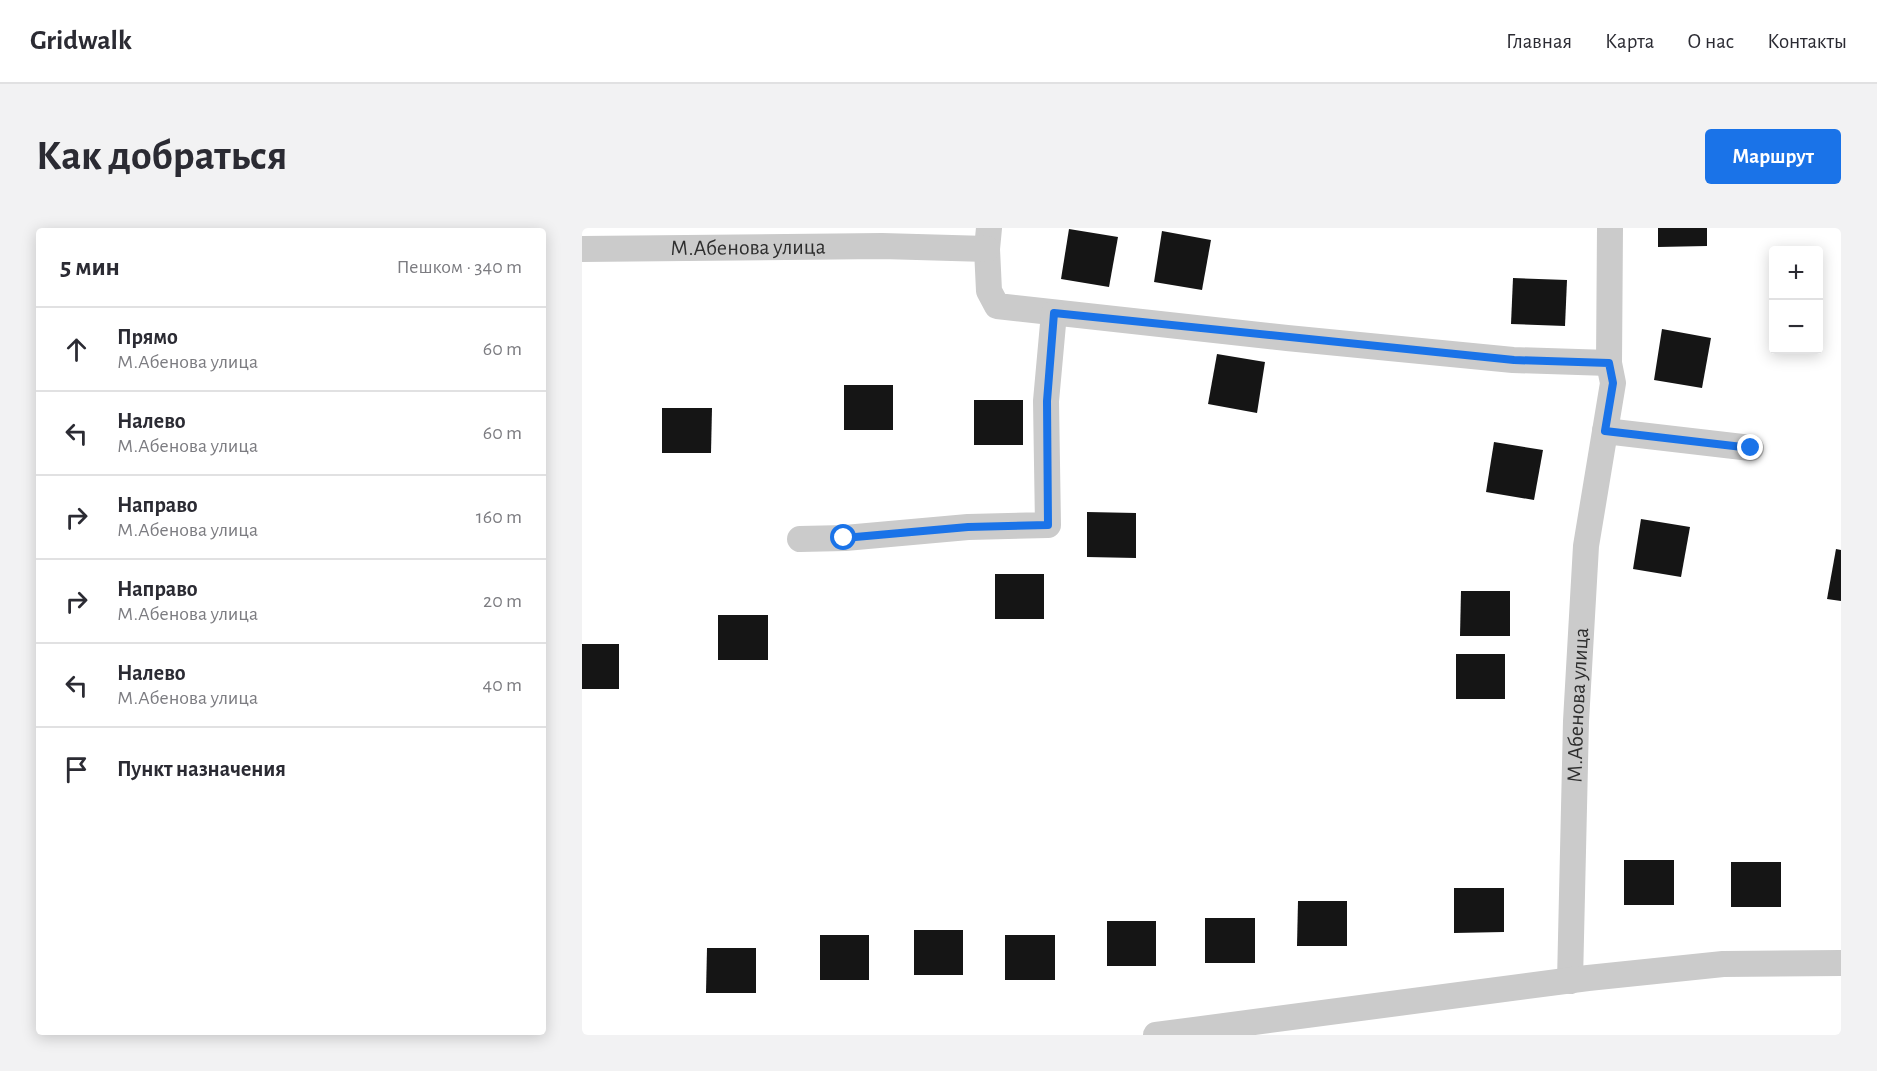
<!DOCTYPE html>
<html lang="ru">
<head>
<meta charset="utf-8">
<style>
  body { margin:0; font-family:"Alegreya Sans",sans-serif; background:#f2f2f3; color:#2b2b33 }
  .controls { position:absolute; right:18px; top:18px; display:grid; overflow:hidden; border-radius:6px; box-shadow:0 3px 15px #0003 }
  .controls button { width:54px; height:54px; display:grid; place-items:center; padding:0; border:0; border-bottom:2px solid #e1e1e2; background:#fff; color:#2b2b33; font:30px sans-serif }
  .stop { position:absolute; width:18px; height:18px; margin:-14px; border:4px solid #1a73e8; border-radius:50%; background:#fff }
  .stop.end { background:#1a73e8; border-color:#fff; box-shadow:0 2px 6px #0008 }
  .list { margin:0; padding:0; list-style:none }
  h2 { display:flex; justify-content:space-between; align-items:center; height:78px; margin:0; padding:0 24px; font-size:26px }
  h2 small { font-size:20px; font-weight:400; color:#7c7c81 }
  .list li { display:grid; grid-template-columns:39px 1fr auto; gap:18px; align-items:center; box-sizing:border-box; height:84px; padding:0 24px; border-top:2px solid #e1e1e2 }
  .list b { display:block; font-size:22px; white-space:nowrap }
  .list p { margin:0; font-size:20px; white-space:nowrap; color:#7c7c81 }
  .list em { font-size:20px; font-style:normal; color:#7c7c81 }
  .icon { flex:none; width:33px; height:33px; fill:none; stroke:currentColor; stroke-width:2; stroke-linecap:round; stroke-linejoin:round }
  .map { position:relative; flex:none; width:1259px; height:807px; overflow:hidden; border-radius:6px }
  header { display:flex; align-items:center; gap:36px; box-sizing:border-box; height:84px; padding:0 30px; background:#fff; border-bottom:2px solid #e1e1e2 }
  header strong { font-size:28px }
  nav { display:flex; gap:33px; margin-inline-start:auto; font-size:21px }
  .intro { display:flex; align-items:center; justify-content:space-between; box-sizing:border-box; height:144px; padding:0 36px }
  h1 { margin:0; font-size:42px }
  .button { padding:15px 27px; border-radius:6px; background:#1a73e8; color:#fff; font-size:21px; font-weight:700 }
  main { display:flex; gap:36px; padding:0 36px }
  aside { flex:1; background:#fff; border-radius:6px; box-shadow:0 3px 15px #0003 }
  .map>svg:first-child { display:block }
  .building { fill:#151515 }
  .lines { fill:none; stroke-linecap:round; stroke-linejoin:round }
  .minor { stroke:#cbcbcb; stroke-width:26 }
  .route { stroke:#1a73e8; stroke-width:8 }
  .labels { text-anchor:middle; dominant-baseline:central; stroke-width:6; stroke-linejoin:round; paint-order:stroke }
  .street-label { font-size:22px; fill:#2e2e2e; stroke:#fff }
</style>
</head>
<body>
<header>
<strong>Gridwalk</strong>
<nav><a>Главная</a><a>Карта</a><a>О нас</a><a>Контакты</a></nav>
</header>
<div class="intro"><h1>Как добраться</h1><a class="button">Маршрут</a></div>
<main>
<aside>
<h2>5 мин<small>Пешком · 340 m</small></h2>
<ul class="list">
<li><svg class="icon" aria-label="ahead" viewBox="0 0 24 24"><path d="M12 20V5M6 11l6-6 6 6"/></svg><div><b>Прямо</b><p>М.Абенова улица</p></div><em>60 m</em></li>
<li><svg class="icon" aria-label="left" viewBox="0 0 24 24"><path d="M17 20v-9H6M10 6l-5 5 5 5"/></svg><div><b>Налево</b><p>М.Абенова улица</p></div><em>60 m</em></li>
<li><svg class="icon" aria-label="right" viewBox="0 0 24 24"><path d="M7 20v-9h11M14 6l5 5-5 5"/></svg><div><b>Направо</b><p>М.Абенова улица</p></div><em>160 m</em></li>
<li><svg class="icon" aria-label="right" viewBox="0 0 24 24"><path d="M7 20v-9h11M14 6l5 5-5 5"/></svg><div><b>Направо</b><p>М.Абенова улица</p></div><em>20 m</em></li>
<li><svg class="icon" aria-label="left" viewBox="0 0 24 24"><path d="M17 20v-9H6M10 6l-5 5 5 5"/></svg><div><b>Налево</b><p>М.Абенова улица</p></div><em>40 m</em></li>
<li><svg class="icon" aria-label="arrive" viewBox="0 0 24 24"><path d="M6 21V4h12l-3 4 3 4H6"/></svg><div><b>Пункт назначения</b></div></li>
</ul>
</aside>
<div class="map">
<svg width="1259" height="807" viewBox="0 0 1259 807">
  <rect width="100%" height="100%" fill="#fff"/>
  <g class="building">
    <path d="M1076,0H1125V18L1076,19Z"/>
    <path d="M487,1L536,9L527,59L479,51Z"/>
    <path d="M580,3L629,12L620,62L572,54Z"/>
    <path d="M931,50L985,52L983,98L929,96Z"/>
    <path d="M1080,101L1129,110L1120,160L1072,152Z"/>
    <path d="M635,126L683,134L675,185L626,176Z"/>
    <rect x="262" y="157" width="49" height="45"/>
    <rect x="392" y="172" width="49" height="45"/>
    <path d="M80,180H130L129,225H80Z"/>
    <path d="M912,214L961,222L952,272L904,264Z"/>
    <path d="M505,284L554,285V330L505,329Z"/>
    <path d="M1059,291L1108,299L1099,349L1051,341Z"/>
    <path d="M1254,321L1259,322V373L1245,371Z"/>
    <rect x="413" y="346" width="49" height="45"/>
    <path d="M879,363H928V408H878Z"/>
    <rect x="136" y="387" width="50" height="45"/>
    <rect x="0" y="416" width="37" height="45"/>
    <rect x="874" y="426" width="49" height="45"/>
    <rect x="1042" y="632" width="50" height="45"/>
    <rect x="1149" y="634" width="50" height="45"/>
    <path d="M872,660H922V704L872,705Z"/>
    <path d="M716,673H765V718H715Z"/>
    <rect x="623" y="690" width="50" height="45"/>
    <rect x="525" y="693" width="49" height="45"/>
    <rect x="332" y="702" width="49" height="45"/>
    <rect x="238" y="707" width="49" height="45"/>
    <rect x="423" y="707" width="50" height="45"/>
    <path d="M125,720H174V765H124Z"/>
  </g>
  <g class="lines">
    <g class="minor">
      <path d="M407,0L405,21L407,63L415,78L705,110L931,132L1027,135"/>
      <path id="s1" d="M0,21L300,18L405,21"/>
      <path d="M1023,203L1169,220"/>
      <path d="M218,311L263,310L386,299L466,297L464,173L472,85"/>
      <path id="s2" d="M988,753L994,493L1004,318L1031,155L1027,135L1028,0"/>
      <path d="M574,807L1006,750L1141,736L1259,735"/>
    </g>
  </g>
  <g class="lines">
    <path class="route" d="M262,310L386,299L466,297L465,173L472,85L932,132L1027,135L1031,155L1023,203L1169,220"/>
  </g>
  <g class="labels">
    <g class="street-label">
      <text stroke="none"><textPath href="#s1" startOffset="166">М.Абенова улица</textPath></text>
      <text stroke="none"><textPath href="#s2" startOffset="276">М.Абенова улица</textPath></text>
    </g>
  </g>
</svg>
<div class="controls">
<button>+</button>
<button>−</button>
</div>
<div class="stop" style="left:262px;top:310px"></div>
<div class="stop end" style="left:1169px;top:220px"></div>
</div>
</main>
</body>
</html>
